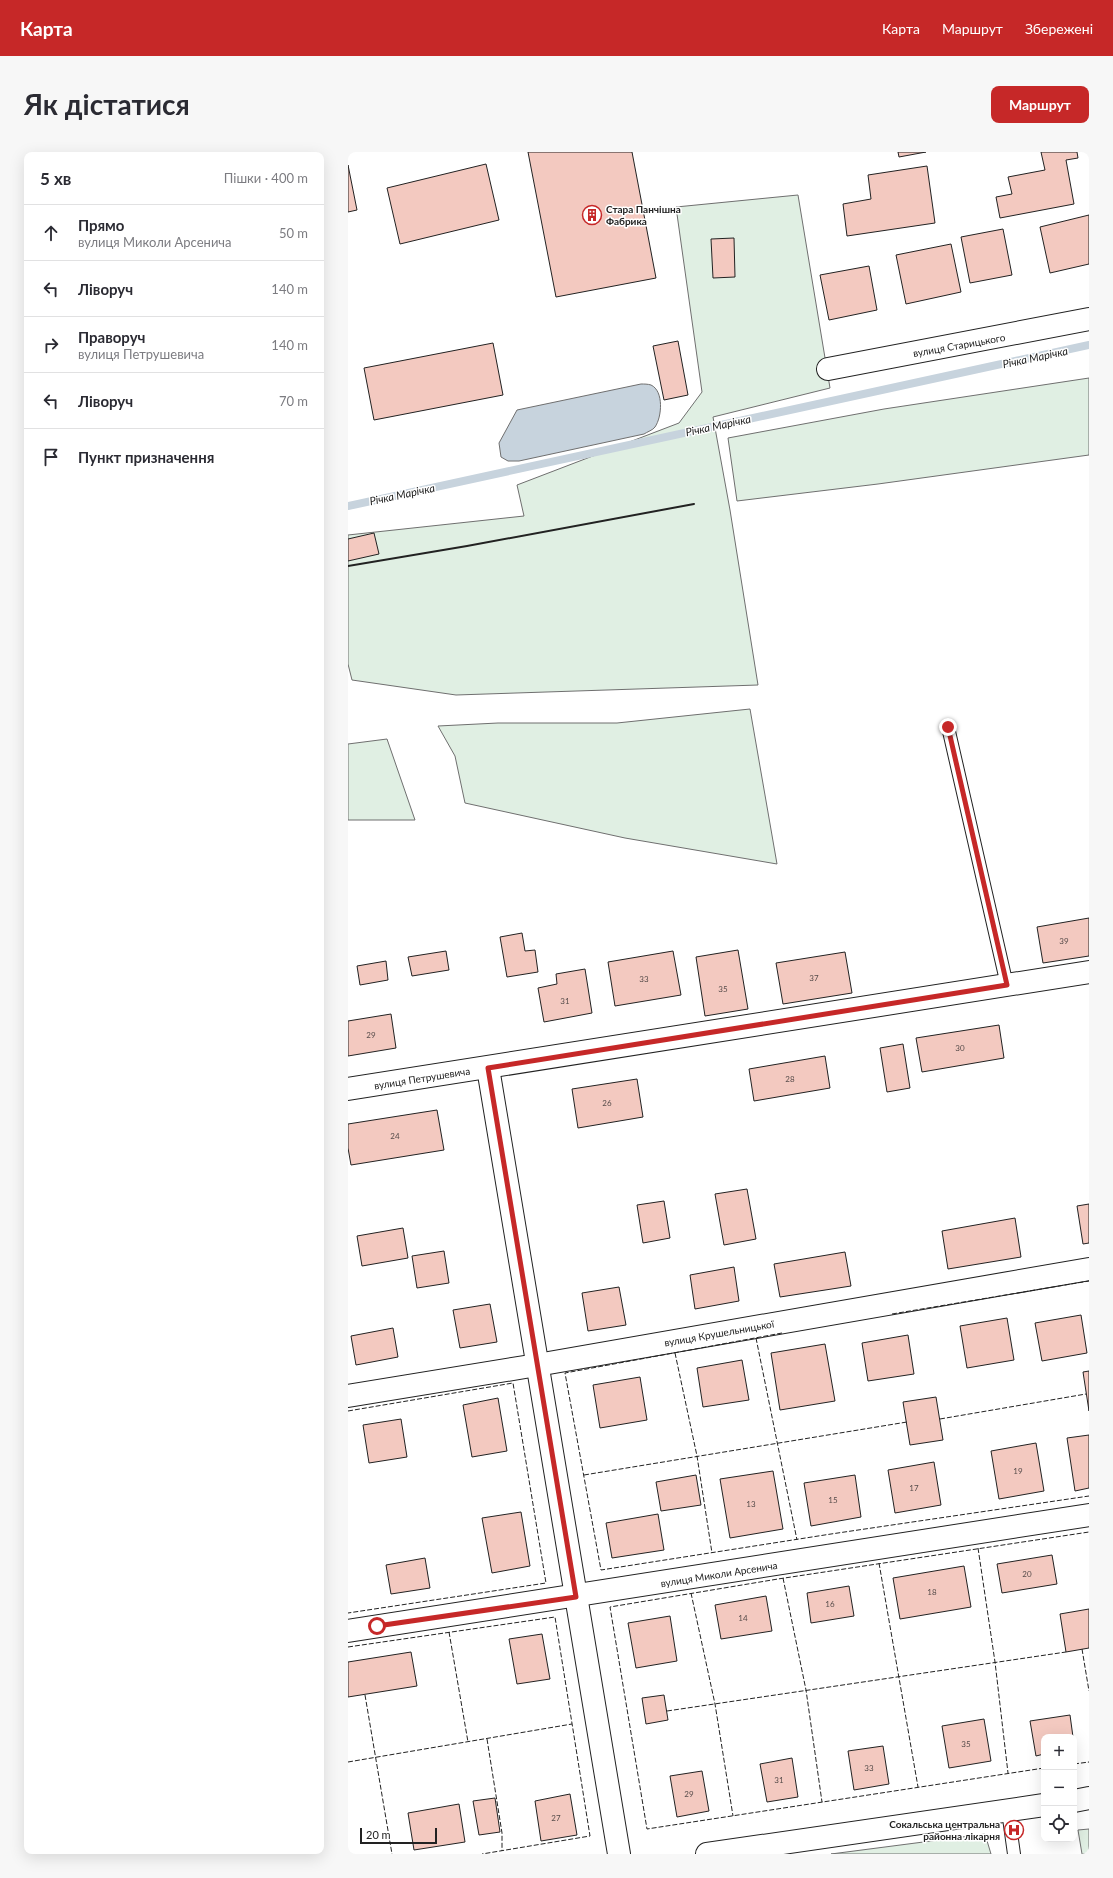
<!DOCTYPE html>
<html lang="uk">
<head>
<meta charset="utf-8">
<style>
  body { margin:0; font-family:Lato,sans-serif; background:#f7f7f7; color:#2b2b33 }
  .controls { position:absolute; right:12px; bottom:12px; display:grid; overflow:hidden; border-radius:8px; box-shadow:0 4px 16px #0002 }
  .controls button { width:36px; height:36px; display:grid; place-items:center; padding:0; border:0; border-bottom:1px solid #e1e1e2; background:#fff; color:#2b2b33; font:20px sans-serif }
  .scale { position:absolute; left:12px; bottom:10px; width:77px; box-sizing:border-box; padding-left:4px; border:2px solid #222; border-top:0; font-size:11px; line-height:14px; white-space:nowrap; color:#222; -webkit-text-stroke:3px #fff; paint-order:stroke }
  .stop { position:absolute; width:12px; height:12px; margin:-9px; border:3px solid #c62828; border-radius:50%; background:#fff }
  .stop.end { background:#c62828; border-color:#fff; box-shadow:0 1px 4px #0008 }
  .list { margin:0; padding:0; list-style:none }
  h2 { display:flex; justify-content:space-between; align-items:center; height:52px; margin:0; padding:0 16px; font-size:17px }
  h2 small { font-size:13px; font-weight:400; color:#7c7c81 }
  .list li { display:grid; grid-template-columns:26px 1fr auto; gap:12px; align-items:center; box-sizing:border-box; height:56px; padding:0 16px; border-top:1px solid #e1e1e2 }
  .list b { display:block; font-size:15px; white-space:nowrap }
  .list p { margin:0; font-size:13px; white-space:nowrap; color:#7c7c81 }
  .list em { font-size:13px; font-style:normal; color:#7c7c81 }
  .icon { flex:none; width:22px; height:22px; fill:none; stroke:currentColor; stroke-width:2; stroke-linecap:round; stroke-linejoin:round }
  .map { position:relative; flex:none; width:741px; height:1702px; overflow:hidden; border-radius:8px }
  header { display:flex; align-items:center; gap:24px; box-sizing:border-box; height:56px; padding:0 20px; background:#c62828; color:#fff }
  header strong { font-size:19px }
  nav { display:flex; gap:22px; margin-inline-start:auto; font-size:14px }
  .intro { display:flex; align-items:center; justify-content:space-between; box-sizing:border-box; height:96px; padding:0 24px }
  h1 { margin:0; font-size:28px }
  .button { padding:10px 18px; border-radius:8px; background:#c62828; color:#fff; font-size:14px; font-weight:700 }
  main { display:flex; gap:24px; padding:0 24px }
  aside { flex:1; background:#fff; border-radius:8px; box-shadow:0 4px 16px #0002 }
  .map>svg:first-child { display:block }
  .green { fill:#e0efe3; stroke:#6f6f6f }
  .water { fill:#c7d3dd; stroke:#6f6f6f }
  .lines { fill:none; stroke-linecap:round; stroke-linejoin:round }
  .stream { stroke:#c7d3dd; stroke-width:8 }
  .building { fill:#f3c9c0; stroke:#222 }
  .service-casing { stroke:#222; stroke-width:14 }
  .minor-casing { stroke:#222; stroke-width:24 }
  .service { stroke:#fff; stroke-width:12 }
  .minor { stroke:#fff; stroke-width:22 }
  .fence { stroke:#222; stroke-width:1; stroke-dasharray:5 2; stroke-linecap:butt }
  .wall { stroke:#222; stroke-width:2 }
  .route { stroke:#c62828; stroke-width:5 }
  .labels { text-anchor:middle; dominant-baseline:central; stroke-width:3; stroke-linejoin:round; paint-order:stroke }
  .number-label { font-size:8px; fill:#564c4a }
  .poi-label { font-size:10px; font-weight:bold; fill:#222; stroke:#fff; text-anchor:start }
  .street-label { font-size:10px; fill:#222; stroke:#fff }
  .water-label { font-size:11px; font-style:italic; fill:#222; stroke:#fff }
</style>
</head>
<body>
<header>
<strong>Карта</strong>
<nav><a>Карта</a><a>Маршрут</a><a>Збережені</a></nav>
</header>
<div class="intro"><h1>Як дістатися</h1><a class="button">Маршрут</a></div>
<main>
<aside>
<h2>5 хв<small>Пішки · 400 m</small></h2>
<ul class="list">
<li><svg class="icon" aria-label="ahead" viewBox="0 0 24 24"><path d="M12 20V5M6 11l6-6 6 6"/></svg><div><b>Прямо</b><p>вулиця Миколи Арсенича</p></div><em>50 m</em></li>
<li><svg class="icon" aria-label="left" viewBox="0 0 24 24"><path d="M17 20v-9H6M10 6l-5 5 5 5"/></svg><div><b>Ліворуч</b></div><em>140 m</em></li>
<li><svg class="icon" aria-label="right" viewBox="0 0 24 24"><path d="M7 20v-9h11M14 6l5 5-5 5"/></svg><div><b>Праворуч</b><p>вулиця Петрушевича</p></div><em>140 m</em></li>
<li><svg class="icon" aria-label="left" viewBox="0 0 24 24"><path d="M17 20v-9H6M10 6l-5 5 5 5"/></svg><div><b>Ліворуч</b></div><em>70 m</em></li>
<li><svg class="icon" aria-label="arrive" viewBox="0 0 24 24"><path d="M6 21V4h12l-3 4 3 4H6"/></svg><div><b>Пункт призначення</b></div></li>
</ul>
</aside>
<div class="map">
<svg width="741" height="1702" viewBox="0 0 741 1702">
  <rect width="100%" height="100%" fill="#fff"/>
  <g class="green">
    <path d="M450,43L482,236L365,265L382,358L410,533L108,543L4,528L0,512V383L176,364L169,333L331,271L354,240L328,55Z"/>
    <path d="M741,226V303L530,332L389,349L380,286L536,257Z"/>
    <path d="M402,557L429,712L277,686L117,651L107,604L90,574L150,571H269Z"/>
    <path d="M39,587L67,668H0V592Z"/>
    <path d="M741,1677V1702H734L730,1678Z"/>
    <path d="M637,1682L643,1702H483Z"/>
  </g>
  <path class="water" d="M293,232C296,232 300,232 303,233C316,239 314,265 307,275C305,278 299,280 296,282L171,309H160L153,305L151,291L169,258Z"/>
  <g class="lines">
    <path class="stream" d="M0,354L741,193"/>
  </g>
  <g class="building">
    <path d="M180,0H284L308,126L208,145Z"/>
    <path d="M550,0H578L551,5Z"/>
    <path d="M693,0H729L730,6L718,8L726,52L652,66L648,45L664,42L660,25L697,18Z"/>
    <path d="M138,12L151,68L52,92L39,36Z"/>
    <path d="M0,13L9,58L0,60Z"/>
    <path d="M579,14L587,71L499,84L495,52L523,47L520,23Z"/>
    <path d="M741,63V112L702,121L692,75Z"/>
    <path d="M655,77L664,123L622,131L613,85Z"/>
    <path d="M386,86L387,125L365,126L363,87Z"/>
    <path d="M603,92L613,140L558,152L548,103Z"/>
    <path d="M521,114L529,158L481,168L472,123Z"/>
    <path d="M330,189L340,243L316,248L305,194Z"/>
    <path d="M145,191L155,243L26,268L16,216Z"/>
    <path d="M26,381L31,402L0,409V387Z"/>
    <path d="M741,766V804L695,811L689,775Z"/>
    <path d="M174,781L177,799L187,798L190,820L159,825L152,785Z"/>
    <path d="M390,798L400,857L357,864L348,805Z"/>
    <path d="M98,799L101,818L64,824L60,805Z"/>
    <path d="M325,799L333,843L267,854L260,810Z"/>
    <path d="M497,800L504,841L435,852L428,811Z"/>
    <path d="M38,809L40,828L12,833L9,814Z"/>
    <path d="M237,817L244,861L196,870L190,836L209,832L208,822Z"/>
    <path d="M43,862L48,896L0,904V869Z"/>
    <path d="M651,873L656,906L574,920L568,886Z"/>
    <path d="M555,892L562,936L539,940L532,896Z"/>
    <path d="M477,904L482,936L406,949L401,917Z"/>
    <path d="M289,927L295,965L230,976L224,937Z"/>
    <path d="M89,958L96,998L3,1013L0,996V972Z"/>
    <path d="M399,1037L408,1087L376,1093L367,1042Z"/>
    <path d="M316,1049L322,1086L295,1091L289,1053Z"/>
    <path d="M741,1052V1091L735,1092L729,1054Z"/>
    <path d="M667,1066L673,1105L600,1117L594,1079Z"/>
    <path d="M55,1076L60,1106L14,1114L9,1084Z"/>
    <path d="M96,1099L101,1131L69,1136L64,1104Z"/>
    <path d="M497,1100L503,1134L432,1145L426,1112Z"/>
    <path d="M386,1115L391,1149L347,1157L342,1123Z"/>
    <path d="M271,1135L278,1173L240,1179L234,1141Z"/>
    <path d="M142,1152L149,1190L112,1196L105,1158Z"/>
    <path d="M733,1163L739,1201L694,1209L687,1171Z"/>
    <path d="M659,1166L666,1208L619,1216L612,1174Z"/>
    <path d="M45,1176L50,1205L8,1213L3,1184Z"/>
    <path d="M560,1183L566,1222L520,1229L514,1191Z"/>
    <path d="M477,1192L487,1249L432,1258L423,1201Z"/>
    <path d="M394,1208L401,1248L355,1255L349,1216Z"/>
    <path d="M741,1219V1259L735,1220Z"/>
    <path d="M292,1225L299,1268L252,1276L245,1233Z"/>
    <path d="M588,1245L595,1288L562,1293L555,1250Z"/>
    <path d="M150,1246L159,1299L124,1305L115,1253Z"/>
    <path d="M53,1267L59,1305L21,1311L15,1273Z"/>
    <path d="M741,1283V1336L727,1339L719,1286Z"/>
    <path d="M688,1291L696,1339L651,1347L643,1299Z"/>
    <path d="M586,1310L593,1353L547,1361L540,1318Z"/>
    <path d="M425,1319L435,1377L382,1386L372,1327Z"/>
    <path d="M348,1323L353,1353L313,1359L308,1330Z"/>
    <path d="M507,1323L513,1365L463,1374L456,1331Z"/>
    <path d="M173,1360L182,1414L144,1421L134,1366Z"/>
    <path d="M310,1362L316,1398L264,1406L258,1371Z"/>
    <path d="M704,1403L709,1432L654,1441L649,1412Z"/>
    <path d="M77,1406L82,1436L43,1442L38,1413Z"/>
    <path d="M616,1414L623,1455L552,1467L545,1426Z"/>
    <path d="M501,1434L506,1464L463,1471L459,1441Z"/>
    <path d="M418,1444L424,1479L373,1487L367,1453Z"/>
    <path d="M741,1457V1496L718,1500L712,1462Z"/>
    <path d="M322,1464L329,1509L288,1516L280,1471Z"/>
    <path d="M194,1482L202,1527L169,1532L161,1487Z"/>
    <path d="M63,1500L69,1534L0,1545V1510Z"/>
    <path d="M316,1543L320,1568L298,1572L294,1546Z"/>
    <path d="M722,1563L725,1585H696V1602L688,1604L682,1569Z"/>
    <path d="M636,1567L643,1609L601,1616L594,1574Z"/>
    <path d="M535,1594L541,1632L506,1638L500,1599Z"/>
    <path d="M444,1606L450,1645L419,1650L412,1612Z"/>
    <path d="M354,1619L361,1659L329,1665L322,1624Z"/>
    <path d="M222,1642L229,1683L193,1689L187,1649Z"/>
    <path d="M147,1646L152,1680L131,1683L125,1649Z"/>
    <path d="M111,1652L117,1690L66,1698L60,1661Z"/>
  </g>
  <g class="lines">
    <defs>
      <g id="service">
        <path d="M600,575L659,833"/>
        <path d="M660,1659L666,1702"/>
      </g>
      <g id="minor">
        <path d="M480,217L741,167"/>
        <path d="M140,916L271,1702"/>
        <path d="M0,937L741,820"/>
        <path d="M0,1244L189,1213L741,1117"/>
        <path d="M0,1479L741,1363"/>
        <path d="M726,1649L741,1646"/>
        <path d="M359,1702L696,1653"/>
      </g>
    </defs>
    <use href="#service" class="service-casing"/>
    <use href="#minor" class="minor-casing"/>
    <use href="#service" class="service"/>
    <use href="#minor" class="minor"/>
    <g class="fence">
      <path d="M544,1162L741,1129"/>
      <path d="M434,1181L217,1221L253,1418L483,1382L741,1344"/>
      <path d="M408,1186L449,1388"/>
      <path d="M327,1201L349,1304L364,1401"/>
      <path d="M0,1259L165,1231L198,1431L0,1461"/>
      <path d="M592,1267L738,1242"/>
      <path d="M236,1323L559,1270"/>
      <path d="M630,1396L647,1510L660,1621"/>
      <path d="M531,1411L570,1635"/>
      <path d="M435,1426L458,1538L474,1650"/>
      <path d="M343,1441L367,1552L385,1664"/>
      <path d="M101,1480L120,1590"/>
      <path d="M0,1495L207,1465L242,1684L134,1702"/>
      <path d="M734,1497L741,1539"/>
      <path d="M17,1543L44,1702"/>
      <path d="M319,1559L718,1500"/>
      <path d="M139,1587L154,1681V1699"/>
      <path d="M0,1610L224,1572"/>
      <path d="M726,1612L741,1610"/>
      <path d="M696,1616L299,1677L262,1455L430,1427L741,1380"/>
    </g>
    <path class="wall" d="M0,414L119,394L346,352"/>
  </g>
  <g class="lines">
    <path class="route" d="M29,1474L228,1445L140,916L659,833L600,575"/>
  </g>
  <defs>
    <symbol id="building-ring" viewBox="-11 -11 22 22"><circle r="9.5" fill="#fff" stroke="#c62828" stroke-width="1.5"/><path d="M-4-6H4V6H1V3H-1V6H-4ZM-2.5-4.3h1.7v1.8h-1.7ZM.8-4.3h1.7v1.8H.8ZM-2.5-1h1.7V.8h-1.7ZM.8-1h1.7V.8H.8Z" fill="#c62828"/></symbol>
    <symbol id="hospital-ring" viewBox="-11 -11 22 22"><circle r="9.5" fill="#fff" stroke="#c62828" stroke-width="1.5"/><path d="M-5-5h3v3.5h4V-5h3V5h-3V1.5h-4V5h-3Z" fill="#c62828"/></symbol>
  </defs>
  <g fill-rule="evenodd">
    <use href="#building-ring" x="233" y="52" width="22" height="22"/>
    <use href="#hospital-ring" x="655" y="1667" width="22" height="22"/>
  </g>
  <g class="labels">
    <g class="number-label">
      <text x="716" y="789">39</text>
      <text x="466" y="826">37</text>
      <text x="296" y="827">33</text>
      <text x="375" y="837">35</text>
      <text x="217" y="849">31</text>
      <text x="23" y="883">29</text>
      <text x="612" y="896">30</text>
      <text x="442" y="927">28</text>
      <text x="259" y="951">26</text>
      <text x="47" y="984">24</text>
      <text x="670" y="1319">19</text>
      <text x="566" y="1336">17</text>
      <text x="485" y="1348">15</text>
      <text x="403" y="1352">13</text>
      <text x="679" y="1422">20</text>
      <text x="584" y="1440">18</text>
      <text x="482" y="1452">16</text>
      <text x="395" y="1466">14</text>
      <text x="618" y="1592">35</text>
      <text x="521" y="1616">33</text>
      <text x="431" y="1628">31</text>
      <text x="341" y="1642">29</text>
      <text x="208" y="1666">27</text>
    </g>
    <g class="poi-label">
      <text x="258" y="57">Стара Панчішна<tspan x="258" dy="12">Фабрика</tspan></text>
      <text x="652" y="1672" text-anchor="end">Сокальська центральна<tspan x="652" dy="12">районна лікарня</tspan></text>
    </g>
    <g class="street-label">
      <text transform="translate(611 193) rotate(-10)">вулиця Старицького</text>
      <text transform="translate(74 926) rotate(-9)">вулиця Петрушевича</text>
      <text transform="translate(371 1181) rotate(-10)">вулиця Крушельницької</text>
      <text transform="translate(371 1422) rotate(-9)">вулиця Миколи Арсенича</text>
    </g>
    <g class="water-label">
      <text transform="translate(687 205) rotate(-12)">Річка Марічка</text>
      <text transform="translate(370 273) rotate(-12)">Річка Марічка</text>
      <text transform="translate(54 342) rotate(-12)">Річка Марічка</text>
    </g>
  </g>
</svg>
<div class="controls">
<button>+</button>
<button>−</button>
<button><svg class="icon" aria-label="locate" viewBox="0 0 24 24"><circle cx="12" cy="12" r="6"/><path d="M12 2v4M12 18v4M2 12h4M18 12h4"/></svg></button>
</div>
<div class="scale">20 m</div>
<div class="stop" style="left:29px;top:1474px"></div>
<div class="stop end" style="left:600px;top:575px"></div>
</div>
</main>
</body>
</html>
